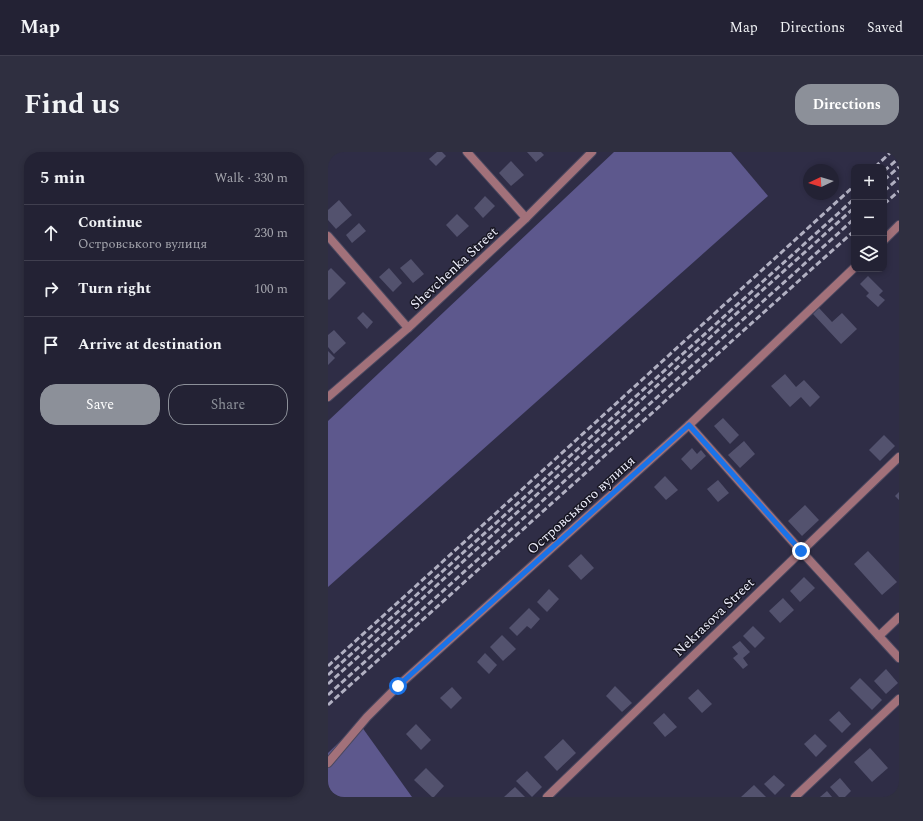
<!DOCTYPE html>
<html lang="en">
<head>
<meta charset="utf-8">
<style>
  body { margin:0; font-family:Spectral,serif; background:#2f2f40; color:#f1f3f6 }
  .controls { position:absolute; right:12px; top:12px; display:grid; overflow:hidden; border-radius:8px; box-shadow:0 2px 6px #0003 }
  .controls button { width:36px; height:36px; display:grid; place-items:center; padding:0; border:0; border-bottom:1px solid #403f4f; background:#232234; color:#f1f3f6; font:20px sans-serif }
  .compass { position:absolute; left:475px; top:12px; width:36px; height:36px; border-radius:50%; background:#232234; box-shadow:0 2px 6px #0003; rotate:266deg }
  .stop { position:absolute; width:12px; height:12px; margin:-9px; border:3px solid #1a73e8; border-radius:50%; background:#fff }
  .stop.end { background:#1a73e8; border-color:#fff; box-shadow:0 1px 4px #0008 }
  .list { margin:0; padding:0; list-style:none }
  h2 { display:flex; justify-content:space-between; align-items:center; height:52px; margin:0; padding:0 16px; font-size:17px }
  h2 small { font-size:13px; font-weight:400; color:#a3a4ac }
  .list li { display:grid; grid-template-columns:26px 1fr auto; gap:12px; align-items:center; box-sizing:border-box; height:56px; padding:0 16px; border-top:1px solid #403f4f }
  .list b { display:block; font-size:15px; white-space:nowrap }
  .list p { margin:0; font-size:13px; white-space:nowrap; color:#a3a4ac }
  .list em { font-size:13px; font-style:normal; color:#a3a4ac }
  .actions { display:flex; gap:8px; padding:12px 16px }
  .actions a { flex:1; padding:9px 0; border:1px solid #8c9099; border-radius:16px; text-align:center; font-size:14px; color:#8c9099 }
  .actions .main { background:#8c9099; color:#fff }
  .icon { flex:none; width:22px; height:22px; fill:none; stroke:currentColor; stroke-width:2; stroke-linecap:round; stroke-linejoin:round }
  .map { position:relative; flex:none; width:571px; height:645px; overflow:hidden; border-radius:16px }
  header { display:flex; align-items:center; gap:24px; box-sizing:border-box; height:56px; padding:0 20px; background:#232234; border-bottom:1px solid #403f4f }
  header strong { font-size:19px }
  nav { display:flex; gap:22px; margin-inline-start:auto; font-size:14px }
  .intro { display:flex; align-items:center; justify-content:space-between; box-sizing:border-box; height:96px; padding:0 24px }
  h1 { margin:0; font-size:28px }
  .button { padding:10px 18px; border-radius:16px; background:#8c9099; color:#fff; font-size:14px; font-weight:700 }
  main { display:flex; gap:24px; padding:0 24px }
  aside { flex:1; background:#232234; border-radius:16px; box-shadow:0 2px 6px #0003 }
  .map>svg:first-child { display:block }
  .forest { fill:#5d588d }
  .building { fill:#53526e }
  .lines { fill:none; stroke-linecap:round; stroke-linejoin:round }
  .minor-casing { stroke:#4a4860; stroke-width:10 }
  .minor { stroke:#a2717a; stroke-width:8 }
  .rail { stroke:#b1b0c2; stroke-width:3; stroke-dasharray:6 3; stroke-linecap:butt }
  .route { stroke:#1a73e8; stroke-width:5 }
  .labels { text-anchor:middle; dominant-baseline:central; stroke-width:3; stroke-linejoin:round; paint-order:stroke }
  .street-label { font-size:14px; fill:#efeffd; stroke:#181723 }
</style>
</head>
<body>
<header>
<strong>Map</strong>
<nav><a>Map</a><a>Directions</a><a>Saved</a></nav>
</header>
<div class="intro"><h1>Find us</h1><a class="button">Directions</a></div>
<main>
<aside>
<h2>5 min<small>Walk · 330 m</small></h2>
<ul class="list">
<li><svg class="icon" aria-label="ahead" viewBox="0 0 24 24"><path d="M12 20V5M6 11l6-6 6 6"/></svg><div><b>Continue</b><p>Островського вулиця</p></div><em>230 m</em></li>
<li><svg class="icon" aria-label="right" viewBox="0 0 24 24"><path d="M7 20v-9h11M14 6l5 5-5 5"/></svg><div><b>Turn right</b></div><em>100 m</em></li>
<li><svg class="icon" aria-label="arrive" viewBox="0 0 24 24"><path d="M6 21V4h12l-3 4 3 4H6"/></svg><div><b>Arrive at destination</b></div></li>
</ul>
<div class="actions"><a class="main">Save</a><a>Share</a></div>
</aside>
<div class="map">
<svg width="571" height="645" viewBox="0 0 571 645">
  <rect width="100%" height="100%" fill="#2f2d46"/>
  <g class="forest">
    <path d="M286,0H403L440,44L0,435V269Z"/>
    <path d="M31,571L84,645H0V601Z"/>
  </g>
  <g class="building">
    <path d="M109,0H114L118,4L108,14L101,7Z"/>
    <path d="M199,0H213L216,3L208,10Z"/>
    <path d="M183,9L196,23L183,34L171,21Z"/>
    <path d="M157,44L167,54L155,66L146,56Z"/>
    <path d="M11,48L24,63L8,77L0,68V58Z"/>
    <path d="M129,62L141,74L129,85L118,73Z"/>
    <path d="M31,71L38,79L24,91L18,83Z"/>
    <path d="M83,107L96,122L85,131L72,116Z"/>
    <path d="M3,116L18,131L1,148L0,147V119Z"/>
    <path d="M61,116L74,131L65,140L51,125Z"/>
    <path d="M540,124L555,139L551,143L557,148L550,155L538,144L541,141L532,132Z"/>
    <path d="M491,156L504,170L514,161L529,177L513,192L485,162Z"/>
    <path d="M35,160L45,170L39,177L29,166Z"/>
    <path d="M6,178L18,191L6,202L0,195V183Z"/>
    <path d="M0,199L7,206L0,213Z"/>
    <path d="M457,222L468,235L476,228L492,245L482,255L473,245L462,255L443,234Z"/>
    <path d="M395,266L411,283L402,292L386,274Z"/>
    <path d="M556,283L567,294L552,309L541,298Z"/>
    <path d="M416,289L427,302L412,316L400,303Z"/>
    <path d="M364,296L369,302L373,298L378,304L363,318L353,307Z"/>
    <path d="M337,324L350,338L338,348L326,335Z"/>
    <path d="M390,328L401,341L390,350L379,337Z"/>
    <path d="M571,340V348L567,344Z"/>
    <path d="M477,353L491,368L474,384L460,369Z"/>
    <path d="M540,399L569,430L554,443L526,412Z"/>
    <path d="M253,402L266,416L253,428L240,414Z"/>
    <path d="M476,425L487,436L472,450L462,439Z"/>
    <path d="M221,437L231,447L219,460L209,450Z"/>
    <path d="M455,446L466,458L452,471L441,459Z"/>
    <path d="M201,456L212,467L203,477L199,474L189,484L181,476Z"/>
    <path d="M425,474L437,486L427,496L415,484Z"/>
    <path d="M174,483L188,497L175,509L162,495Z"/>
    <path d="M412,489L422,500L415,506L420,513L415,517L405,506L410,502L404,495Z"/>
    <path d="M157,501L169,513L161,522L149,510Z"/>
    <path d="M558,517L570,531L558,542L546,529Z"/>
    <path d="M532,526L554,548L544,558L522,536Z"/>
    <path d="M287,534L304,551L294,560L278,544Z"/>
    <path d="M124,535L134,546L123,557L112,546Z"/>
    <path d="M370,537L384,552L374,561L360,546Z"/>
    <path d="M511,559L523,572L514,581L501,568Z"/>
    <path d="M336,561L349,575L337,585L325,571Z"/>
    <path d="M88,572L103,588L93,598L78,582Z"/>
    <path d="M487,582L499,594L488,605L476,592Z"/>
    <path d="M235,587L248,601L229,619L216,605Z"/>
    <path d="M542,596L560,616L544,630L526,610Z"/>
    <path d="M98,616L116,634L106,645H104L86,628Z"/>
    <path d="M199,619L214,635L204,645L188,629Z"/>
    <path d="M446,623L457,633L447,643L436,632Z"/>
    <path d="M512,626L523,639L517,645H511L502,635Z"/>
    <path d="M426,633L438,645H413Z"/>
    <path d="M187,635L197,645H176Z"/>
    <path d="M499,639L504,645H492Z"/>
  </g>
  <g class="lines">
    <defs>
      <g id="minor">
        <path d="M139,0L198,66"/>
        <path d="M0,84L80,176"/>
        <path d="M556,88L571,73"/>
        <path d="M0,245L80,176L198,66L264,0"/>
        <path d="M361,273L473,399L571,506"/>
        <path d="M551,484L571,465"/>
        <path d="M0,611L39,565L70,534L361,273L526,116"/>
        <path d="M219,645L571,305"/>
        <path d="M467,645L571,547"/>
      </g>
    </defs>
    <use href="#minor" class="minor-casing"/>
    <use href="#minor" class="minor"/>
    <g class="rail">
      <path d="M547,15L563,0"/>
      <path d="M556,19L571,6"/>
      <path d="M556,28L571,15"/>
      <path d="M556,39L571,26"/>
      <path d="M556,52L571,39"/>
      <path d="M0,514L223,311L526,34"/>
      <path d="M0,523L526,47"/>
      <path d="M0,532L399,170L526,56"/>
      <path d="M0,543L526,67"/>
      <path d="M0,553L526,79"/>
    </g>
  </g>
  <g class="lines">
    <path class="route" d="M70,534L361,273L473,399"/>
  </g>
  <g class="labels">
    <g class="street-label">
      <text transform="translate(126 116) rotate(-43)">Shevchenka Street</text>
      <text transform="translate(253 353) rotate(-42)">Островського вулиця</text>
      <text transform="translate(386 465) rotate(-44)">Nekrasova Street</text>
    </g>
  </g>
</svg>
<div class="controls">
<button>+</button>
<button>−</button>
<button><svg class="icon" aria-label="layers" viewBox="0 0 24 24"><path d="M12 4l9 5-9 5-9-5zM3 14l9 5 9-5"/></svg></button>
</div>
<svg class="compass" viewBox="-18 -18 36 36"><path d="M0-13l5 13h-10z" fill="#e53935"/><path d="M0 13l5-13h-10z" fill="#a3a4ac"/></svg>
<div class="stop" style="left:70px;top:534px"></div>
<div class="stop end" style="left:473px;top:399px"></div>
</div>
</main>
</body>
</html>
